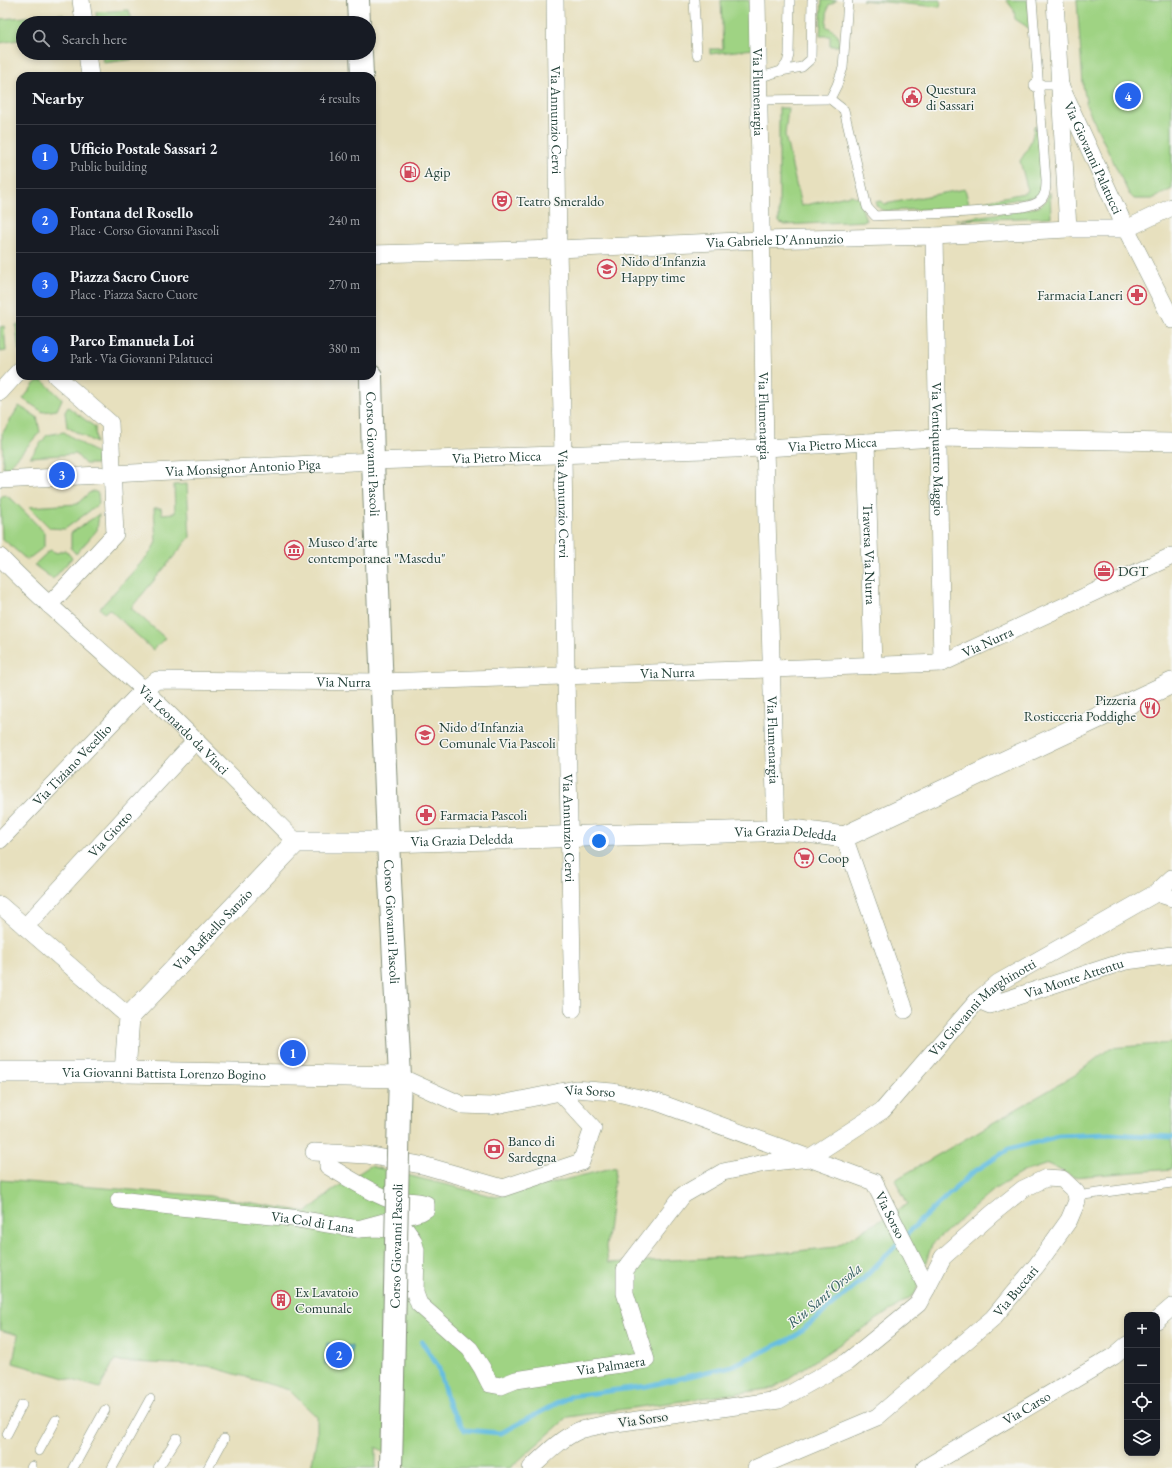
<!DOCTYPE html>
<html lang="en">
<head>
<meta charset="utf-8">
<style>
  body { margin:0; font-family:"EB Garamond",serif; background:#20242c; color:#f1f3f6 }
  .controls { position:absolute; right:12px; bottom:12px; display:grid; overflow:hidden; border-radius:8px; box-shadow:0 2px 6px #0003 }
  .controls button { width:36px; height:36px; display:grid; place-items:center; padding:0; border:0; border-bottom:1px solid #363941; background:#171b24; color:#f1f3f6; font:20px sans-serif }
  .you { position:absolute; left:599px; top:841px; width:14px; height:14px; margin:-10px; border:3px solid #fff; border-radius:50%; background:#1a73e8; box-shadow:0 0 0 6px #1a73e833 }
  .badge { display:grid; place-items:center; width:26px; height:26px; border-radius:50%; background:#2563eb; color:#fff; font-size:13px; font-weight:700 }
  .pin { position:absolute; translate:-50% -50%; border:2px solid #fff; box-shadow:0 1px 4px #0006 }
  .list { margin:0; padding:0; list-style:none }
  h2 { display:flex; justify-content:space-between; align-items:center; height:52px; margin:0; padding:0 16px; font-size:17px }
  h2 small { font-size:13px; font-weight:400; color:#9ea1a6 }
  .list li { display:grid; grid-template-columns:26px 1fr auto; gap:12px; align-items:center; box-sizing:border-box; height:64px; padding:0 16px; border-top:1px solid #363941 }
  .list b { display:block; font-size:15px; white-space:nowrap }
  .list p { margin:0; font-size:13px; white-space:nowrap; color:#9ea1a6 }
  .list em { font-size:13px; font-style:normal; color:#9ea1a6 }
  .icon { flex:none; width:22px; height:22px; fill:none; stroke:currentColor; stroke-width:2; stroke-linecap:round; stroke-linejoin:round }
  .map { position:relative; flex:none; width:1172px; height:1468px; overflow:hidden }
  .search { position:absolute; background:#171b24; box-shadow:0 2px 6px #0003; left:16px; top:16px; width:360px; height:44px; display:flex; align-items:center; gap:10px; box-sizing:border-box; padding:0 14px; border-radius:22px; color:#9ea1a6; font-size:15px }
  .panel { position:absolute; background:#171b24; box-shadow:0 2px 6px #0003; left:16px; top:72px; width:360px; height:308px; border-radius:12px }
  .map>svg:first-child { display:block }
  .green { fill:#9fd383; stroke:#5f885c }
  .water { fill:#63bde0; stroke:#417d8a }
  .lines { fill:none; stroke-linecap:round; stroke-linejoin:round }
  .stream { stroke:#63bde0; stroke-width:5 }
  .service-casing { stroke:#838e79; stroke-width:10 }
  .pedestrian-casing { stroke:#838e79; stroke-width:14 }
  .minor-casing { stroke:#838e79; stroke-width:18 }
  .tertiary-casing { stroke:#838e79; stroke-width:22 }
  .secondary-casing { stroke:#838e79; stroke-width:24 }
  .service { stroke:#fff; stroke-width:9 }
  .pedestrian { stroke:#fff; stroke-width:13 }
  .minor { stroke:#fff; stroke-width:17 }
  .tertiary { stroke:#fff; stroke-width:21 }
  .secondary { stroke:#fff; stroke-width:22 }
  .secondary-bridge-casing { stroke:#838e79; stroke-width:24; stroke-linecap:butt }
  .secondary-bridge { stroke:#fff; stroke-width:22 }
  .labels { text-anchor:middle; dominant-baseline:central; stroke-width:3; stroke-linejoin:round; paint-order:stroke }
  .poi-label { font-size:14px; fill:#1f3d34; stroke:#f6f6f2; text-anchor:start }
  .street-label { font-size:14px; fill:#1f3d34; stroke:#f6f6f2 }
  .water-label { font-size:15px; font-style:italic; fill:#305d5f; stroke:#f6f6f2 }
</style>
</head>
<body>
<div class="map">
<svg width="1172" height="1468" viewBox="0 0 1172 1468">
  <rect width="100%" height="100%" fill="#f6f6f2"/>
  <filter id="ink" filterUnits="userSpaceOnUse"><feTurbulence type="fractalNoise" baseFrequency=".025" numOctaves="2"/><feDisplacementMap in="SourceGraphic" scale="8" xChannelSelector="R" yChannelSelector="G"/><feConvolveMatrix kernelMatrix="1 2 1 2 8 2 1 2 1" color-interpolation-filters="sRGB"/></filter>
  <filter id="wash" filterUnits="userSpaceOnUse"><feTurbulence type="fractalNoise" baseFrequency=".012" numOctaves="4" result="noise"/><feDisplacementMap in="SourceGraphic" scale="16" xChannelSelector="R" yChannelSelector="G"/><feGaussianBlur stdDeviation="0.9" result="paint"/><feColorMatrix in="noise" values="0 0 0 0 0 0 0 0 0 0 0 0 0 0 0 0 0 1.4 0 .05"/><feComposite in="paint" operator="in"/></filter>
  <g filter="url(#wash)">
    <rect width="100%" height="100%" fill="#e7e0be"/>
    <g class="green">
      <path d="M721,0H749L753,49L710,54V49H723Z"/>
      <path d="M822,0H837L828,6L826,26C837,33 839,32 839,46H830V36H820Z"/>
      <path d="M862,0H941L940,7Z"/>
      <path d="M1006,0H1028L1031,32L1026,26L1015,19L1014,10Z"/>
      <path d="M1077,0H1172V189L1152,199H1134L1129,194L1087,107L1083,85Z"/>
      <path d="M129,10L133,23H97L96,12Z"/>
      <path d="M63,14L64,23H23V39L0,43V19Z"/>
      <path d="M102,53H141L143,58L103,63Z"/>
      <path d="M779,108H788L785,135L801,206L851,195L859,198L866,221L784,225L779,222Z"/>
      <path d="M1039,125L1044,182L1041,191L1037,196L969,207L886,211L880,209L876,205V202L880,201L885,204L965,189L969,204L1024,193L1028,191L1020,161C1028,149 1033,140 1034,126Z"/>
      <path d="M1050,192L1051,217L956,220L1039,207L1045,202Z"/>
      <path d="M16,325H20V350L19,351Z"/>
      <path d="M4,326L6,351L0,352V327Z"/>
      <path d="M39,381H43L62,399L57,410L43,412L23,399L35,383Z"/>
      <path d="M19,406L37,417L40,432L8,468H3L2,434Z"/>
      <path d="M68,407L95,427L96,443L67,427L65,412Z"/>
      <path d="M64,432L96,453L97,464H85L76,454L30,457L47,435Z"/>
      <path d="M187,484L190,537L131,608L165,638L153,650L109,609L104,613L100,608L150,553L156,542L154,508H161L162,514L175,513L174,485Z"/>
      <path d="M93,491L98,493L99,504L65,529L50,528L29,507L77,504L89,493Z"/>
      <path d="M5,495L14,501L44,532V547L27,560L2,538L0,499L2,496Z"/>
      <path d="M99,514L97,530L76,554L71,548V533Z"/>
      <path d="M50,550L57,553L65,550L72,558L53,579L34,565Z"/>
      <path d="M1172,1043V1169L1073,1177L1048,1164L1023,1172L995,1189L932,1244L915,1294L774,1388L568,1417L510,1468H408L376,1447V1468H311L317,1437V1417L289,1390L208,1366L114,1361L100,1388L13,1363L18,1335L0,1330V1180L210,1196L307,1212L332,1191L370,1166L496,1197L616,1167L606,1247L608,1263L751,1256L835,1247L908,1204L895,1180L1075,1075L1110,1048Z"/>
    </g>
    <path class="water" d="M327,1343L352,1346L350,1366L325,1364Z"/>
    <g class="lines">
      <path class="stream" d="M422,1342L438,1366L449,1406L465,1430L501,1433L571,1396L647,1386L732,1366L794,1337L862,1280L921,1220L972,1173L1009,1149L1059,1136L1109,1134L1172,1137"/>
    </g>
  </g>
  <g filter="url(#ink)">
    <g class="lines">
      <defs>
        <g id="service">
          <path d="M694,0L697,55"/>
          <path d="M848,0L843,68L837,85L830,99L844,110L867,207L875,216C917,214 960,214 1003,209C1014,208 1028,208 1038,202C1046,197 1046,188 1046,180L1032,0"/>
          <path d="M781,71L787,63L789,55L790,0"/>
          <path d="M758,78L781,71L802,67L811,59L812,0"/>
          <path d="M1039,85H1060"/>
          <path d="M759,100L830,99"/>
          <path d="M1076,1196L1172,1183"/>
          <path d="M7,1434L22,1405"/>
          <path d="M39,1451L56,1420"/>
          <path d="M31,1468L32,1466"/>
          <path d="M73,1468L105,1410"/>
          <path d="M112,1468L150,1399"/>
          <path d="M158,1468L177,1438"/>
          <path d="M208,1468L224,1439"/>
        </g>
        <path id="pedestrian" d="M1036,85H1039"/>
        <g id="minor">
          <path d="M81,0L84,23"/>
          <path id="s1" d="M555,0L558,249L563,455L566,676L573,1009"/>
          <path id="s2" d="M757,0L765,448L776,831"/>
          <path d="M1055,0L1068,229"/>
          <path d="M87,53L90,76"/>
          <path id="s3" d="M1060,85L1126,229L1172,320"/>
          <path id="s4" d="M934,236L942,663"/>
          <path id="s5" d="M372,254L558,249L762,240L934,236L1068,229H1126L1172,207"/>
          <path d="M0,392L20,370"/>
          <path id="s6" d="M866,442L873,666"/>
          <path id="s7" d="M112,474L373,461L765,448L936,438L1172,442"/>
          <path d="M0,480L100,475"/>
          <path id="s8" d="M0,557C42,601 88,639 133,680C189,732 242,788 296,842"/>
          <path d="M49,605L115,534L110,423L56,376"/>
          <path d="M844,837L905,1010"/>
          <path id="s9" d="M0,840L143,690L157,680L382,682L771,669L942,663L1172,556"/>
          <path d="M1156,893L1172,898"/>
          <path d="M0,905L129,1017"/>
          <path id="s10" d="M25,927L196,740"/>
          <path id="s11" d="M978,1000L990,1005L1126,961L1172,955"/>
          <path id="s12" d="M400,1077L462,1105L491,1106L575,1089L613,1092L657,1102L874,1182L927,1288L918,1304L847,1362L779,1400L602,1425C594,1427 585,1428 578,1431C560,1439 545,1455 531,1468"/>
          <path d="M314,1152L367,1155L426,1166L503,1188L581,1162L593,1128L560,1092"/>
          <path id="s13" d="M119,1200L179,1207L292,1218L358,1229L421,1212L426,1209V1204C414,1200 404,1202 392,1200C378,1197 343,1175 328,1166L329,1153"/>
          <path id="s14" d="M358,1229L375,1228L406,1230L413,1240L416,1250L415,1293L419,1304L470,1349L482,1368L490,1384L501,1386L516,1380L646,1360L625,1293V1270L683,1195L723,1172L765,1163L809,1158L883,1110L978,1000L998,983L1156,893L1172,878"/>
          <path d="M1157,1320L1172,1307"/>
          <path id="s15" d="M756,1468L877,1417L993,1318L1037,1265L1069,1220L1077,1201L1076,1192L1062,1179L1046,1178L1023,1189L993,1213L943,1257L927,1288"/>
          <path id="s16" d="M925,1468L1114,1356L1127,1345"/>
        </g>
        <g id="tertiary">
          <path id="s17" d="M0,1072H125L400,1077"/>
          <path id="s18" d="M125,1072L129,1017L296,842H388L793,830L844,837L1172,683"/>
        </g>
        <g id="secondary">
          <path d="M358,0L359,23"/>
          <path d="M361,53L362,76"/>
          <path id="s19" d="M371,376L373,461L388,842L400,1077L399,1110"/>
        </g>
      </defs>
      <use href="#service" class="service-casing"/>
      <use href="#pedestrian" class="pedestrian-casing"/>
      <use href="#minor" class="minor-casing"/>
      <use href="#tertiary" class="tertiary-casing"/>
      <use href="#secondary" class="secondary-casing"/>
      <use href="#service" class="service"/>
      <use href="#pedestrian" class="pedestrian"/>
      <use href="#minor" class="minor"/>
      <use href="#tertiary" class="tertiary"/>
      <use href="#secondary" class="secondary"/>
      <defs>
        <g id="secondary-bridge">
          <path id="s20" d="M391,1468L399,1110"/>
        </g>
      </defs>
      <use href="#secondary-bridge" class="secondary-bridge-casing"/>
      <use href="#secondary-bridge" class="secondary-bridge"/>
    </g>
  </g>
  <defs>
    <symbol id="civic-ring" viewBox="-11 -11 22 22"><circle r="9.5" fill="#f6f6f2" stroke="#d1495b" stroke-width="1.5"/><path d="M-.6-6.5H3V-4.5H.6V-3L4-1V1h2V6H-6V1h2V-1L-.6-3ZM-1.2 2.5V6h2.4V2.5Z" fill="#d1495b"/></symbol>
    <symbol id="fuel-ring" viewBox="-11 -11 22 22"><circle r="9.5" fill="#f6f6f2" stroke="#d1495b" stroke-width="1.5"/><path d="M-5.5-6h7V0h2V4h1.3V-2.5L3-4.5l.8-.8L6-3V5H2.5V1h-1V6h-7ZM-4.2-4.7v3.2H.2V-4.7Z" fill="#d1495b"/></symbol>
    <symbol id="theatre-ring" viewBox="-11 -11 22 22"><circle r="9.5" fill="#f6f6f2" stroke="#d1495b" stroke-width="1.5"/><path d="M-5-5.5Q0-4 5-5.5V0Q5 5 0 6Q-5 5-5 0ZM-3.3-2.5H-1v1.5H-3.3ZM1-2.5H3.3v1.5H1ZM-2.8 1Q0 5.5 2.8 1Z" fill="#d1495b"/></symbol>
    <symbol id="school-ring" viewBox="-11 -11 22 22"><circle r="9.5" fill="#f6f6f2" stroke="#d1495b" stroke-width="1.5"/><path d="M0-5L7-2L0 1L-7-2ZM-4 1L0 2.5L4 1V4Q0 6-4 4Z" fill="#d1495b"/></symbol>
    <symbol id="pharmacy-ring" viewBox="-11 -11 22 22"><circle r="9.5" fill="#f6f6f2" stroke="#d1495b" stroke-width="1.5"/><path d="M-2-6h4v4h4v4h-4v4h-4v-4h-4v-4h4Z" fill="#d1495b"/></symbol>
    <symbol id="museum-ring" viewBox="-11 -11 22 22"><circle r="9.5" fill="#f6f6f2" stroke="#d1495b" stroke-width="1.5"/><path d="M0-6L6-3V-2H-6V-3ZM-5-1h2V3h-2ZM-1-1h2V3h-2ZM3-1h2V3H3ZM-6 4H6V6H-6Z" fill="#d1495b"/></symbol>
    <symbol id="office-ring" viewBox="-11 -11 22 22"><circle r="9.5" fill="#f6f6f2" stroke="#d1495b" stroke-width="1.5"/><path d="M-6-3h4V-5.5h4V-3h4V5H-6ZM-1-4.5V-3h2v-1.5ZM-6 0V1H6V0Z" fill="#d1495b"/></symbol>
    <symbol id="restaurant-ring" viewBox="-11 -11 22 22"><circle r="9.5" fill="#f6f6f2" stroke="#d1495b" stroke-width="1.5"/><path d="M-5-6h1v4h1v-4h1v4h1v-4h1v5L-1.5 .5V6h-2V.5L-5-1ZM5-6V6H3V1.5H1.5Q1.5-4 5-6Z" fill="#d1495b"/></symbol>
    <symbol id="supermarket-ring" viewBox="-11 -11 22 22"><circle r="9.5" fill="#f6f6f2" stroke="#d1495b" stroke-width="1.5"/><path d="M-6-5.5h2.5l.6 2H6L4.5 2H-2.5L-4.4-4H-6ZM-1.5 3.2a1.3 1.3 0 1 0 .1 0ZM3 3.2a1.3 1.3 0 1 0 .1 0Z" fill="#d1495b"/></symbol>
    <symbol id="bank-ring" viewBox="-11 -11 22 22"><circle r="9.5" fill="#f6f6f2" stroke="#d1495b" stroke-width="1.5"/><path d="M-6-4H6V4H-6ZM0-2.3a2.3 2.3 0 1 0 0 4.6a2.3 2.3 0 1 0 0-4.6Z" fill="#d1495b"/></symbol>
    <symbol id="building-ring" viewBox="-11 -11 22 22"><circle r="9.5" fill="#f6f6f2" stroke="#d1495b" stroke-width="1.5"/><path d="M-4-6H4V6H1V3H-1V6H-4ZM-2.5-4.3h1.7v1.8h-1.7ZM.8-4.3h1.7v1.8H.8ZM-2.5-1h1.7V.8h-1.7ZM.8-1h1.7V.8H.8Z" fill="#d1495b"/></symbol>
  </defs>
  <g fill-rule="evenodd">
    <use href="#civic-ring" x="901" y="86" width="22" height="22"/>
    <use href="#fuel-ring" x="399" y="161" width="22" height="22"/>
    <use href="#theatre-ring" x="491" y="190" width="22" height="22"/>
    <use href="#school-ring" x="596" y="258" width="22" height="22"/>
    <use href="#pharmacy-ring" x="1126" y="284" width="22" height="22"/>
    <use href="#museum-ring" x="283" y="539" width="22" height="22"/>
    <use href="#office-ring" x="1093" y="560" width="22" height="22"/>
    <use href="#restaurant-ring" x="1139" y="697" width="22" height="22"/>
    <use href="#school-ring" x="414" y="724" width="22" height="22"/>
    <use href="#pharmacy-ring" x="415" y="804" width="22" height="22"/>
    <use href="#supermarket-ring" x="793" y="847" width="22" height="22"/>
    <use href="#bank-ring" x="483" y="1138" width="22" height="22"/>
    <use href="#building-ring" x="270" y="1289" width="22" height="22"/>
  </g>
  <g class="labels">
    <g class="poi-label">
      <text x="926" y="89">Questura<tspan x="926" dy="16">di Sassari</tspan></text>
      <text x="424" y="172">Agip</text>
      <text x="516" y="201">Teatro Smeraldo</text>
      <text x="621" y="261">Nido d'Infanzia<tspan x="621" dy="16">Happy time</tspan></text>
      <text x="1123" y="295" text-anchor="end">Farmacia Laneri</text>
      <text x="308" y="542">Museo d'arte<tspan x="308" dy="16">contemporanea "Masedu"</tspan></text>
      <text x="1118" y="571">DGT</text>
      <text x="1136" y="700" text-anchor="end">Pizzeria<tspan x="1136" dy="16">Rosticceria Poddighe</tspan></text>
      <text x="439" y="727">Nido d'Infanzia<tspan x="439" dy="16">Comunale Via Pascoli</tspan></text>
      <text x="440" y="815">Farmacia Pascoli</text>
      <text x="818" y="858">Coop</text>
      <text x="508" y="1141">Banco di<tspan x="508" dy="16">Sardegna</tspan></text>
      <text x="295" y="1292">Ex Lavatoio<tspan x="295" dy="16">Comunale</tspan></text>
    </g>
    <g class="street-label">
      <text stroke="none"><textPath href="#s2" startOffset="92">Via Flumenargia</textPath></text>
      <text stroke="none"><textPath href="#s1" startOffset="120">Via Annunzio Cervi</textPath></text>
      <text stroke="none"><textPath href="#s3" startOffset="80">Via Giovanni Palatucci</textPath></text>
      <text stroke="none"><textPath href="#s5" startOffset="403">Via Gabriele D'Annunzio</textPath></text>
      <text stroke="none"><textPath href="#s2" startOffset="416">Via Flumenargia</textPath></text>
      <text stroke="none"><textPath href="#s7" startOffset="721">Via Pietro Micca</textPath></text>
      <text stroke="none"><textPath href="#s4" startOffset="213">Via Ventiquattro Maggio</textPath></text>
      <text stroke="none"><textPath href="#s19" startOffset="78">Corso Giovanni Pascoli</textPath></text>
      <text stroke="none"><textPath href="#s7" startOffset="385">Via Pietro Micca</textPath></text>
      <text stroke="none"><textPath href="#s7" startOffset="131">Via Monsignor Antonio Piga</textPath></text>
      <text stroke="none"><textPath href="#s1" startOffset="504">Via Annunzio Cervi</textPath></text>
      <text stroke="none"><textPath href="#s6" startOffset="112">Traversa Via Nurra</textPath></text>
      <text stroke="none"><textPath href="#s9" startOffset="1060">Via Nurra</textPath></text>
      <text stroke="none"><textPath href="#s9" startOffset="735">Via Nurra</textPath></text>
      <text stroke="none"><textPath href="#s9" startOffset="411">Via Nurra</textPath></text>
      <text stroke="none"><textPath href="#s8" startOffset="252">Via Leonardo da Vinci</textPath></text>
      <text stroke="none"><textPath href="#s2" startOffset="740">Via Flumenargia</textPath></text>
      <text stroke="none"><textPath href="#s9" startOffset="104">Via Tiziano Vecellio</textPath></text>
      <text stroke="none"><textPath href="#s1" startOffset="828">Via Annunzio Cervi</textPath></text>
      <text stroke="none"><textPath href="#s10" startOffset="126">Via Giotto</textPath></text>
      <text stroke="none"><textPath href="#s18" startOffset="787">Via Grazia Deledda</textPath></text>
      <text stroke="none"><textPath href="#s18" startOffset="463">Via Grazia Deledda</textPath></text>
      <text stroke="none"><textPath href="#s19" startOffset="546">Corso Giovanni Pascoli</textPath></text>
      <text stroke="none"><textPath href="#s18" startOffset="176">Via Raffaello Sanzio</textPath></text>
      <text stroke="none"><textPath href="#s11" startOffset="101">Via Monte Attentu</textPath></text>
      <text stroke="none"><textPath href="#s14" startOffset="946">Via Giovanni Marghinotti</textPath></text>
      <text stroke="none"><textPath href="#s17" startOffset="164">Via Giovanni Battista Lorenzo Bogino</textPath></text>
      <text stroke="none"><textPath href="#s12" startOffset="198">Via Sorso</textPath></text>
      <text stroke="none"><textPath href="#s12" startOffset="534">Via Sorso</textPath></text>
      <text stroke="none"><textPath href="#s13" startOffset="195">Via Col di Lana</textPath></text>
      <text stroke="none"><textPath href="#s20" startOffset="222">Corso Giovanni Pascoli</textPath></text>
      <text stroke="none"><textPath href="#s15" startOffset="319">Via Buccari</textPath></text>
      <text stroke="none"><textPath href="#s14" startOffset="357">Via Palmaera</textPath></text>
      <text stroke="none"><textPath href="#s16" startOffset="118">Via Carso</textPath></text>
      <text transform="translate(643 1419) rotate(-8)">Via Sorso</text>
    </g>
    <g class="water-label">
      <text transform="translate(824 1295) rotate(-40)">Riu Sant'Orsola</text>
    </g>
  </g>
</svg>
<div class="controls">
<button>+</button>
<button>−</button>
<button><svg class="icon" aria-label="locate" viewBox="0 0 24 24"><circle cx="12" cy="12" r="6"/><path d="M12 2v4M12 18v4M2 12h4M18 12h4"/></svg></button>
<button><svg class="icon" aria-label="layers" viewBox="0 0 24 24"><path d="M12 4l9 5-9 5-9-5zM3 14l9 5 9-5"/></svg></button>
</div>
<div class="you"></div>
<div class="pin badge" style="left:293px;top:1053px">1</div>
<div class="pin badge" style="left:339px;top:1355px">2</div>
<div class="pin badge" style="left:62px;top:475px">3</div>
<div class="pin badge" style="left:1128px;top:96px">4</div>
<div class="search"><svg class="icon" aria-label="search" viewBox="0 0 24 24"><circle cx="10" cy="10" r="6"/><path d="M15 15l6 6"/></svg>Search here</div>
<section class="panel">
<h2>Nearby<small>4 results</small></h2>
<ul class="list">
<li><span class="badge">1</span><div><b>Ufficio Postale Sassari 2</b><p>Public building</p></div><em>160 m</em></li>
<li><span class="badge">2</span><div><b>Fontana del Rosello</b><p>Place · Corso Giovanni Pascoli</p></div><em>240 m</em></li>
<li><span class="badge">3</span><div><b>Piazza Sacro Cuore</b><p>Place · Piazza Sacro Cuore</p></div><em>270 m</em></li>
<li><span class="badge">4</span><div><b>Parco Emanuela Loi</b><p>Park · Via Giovanni Palatucci</p></div><em>380 m</em></li>
</ul>
</section>
</div>
</body>
</html>
